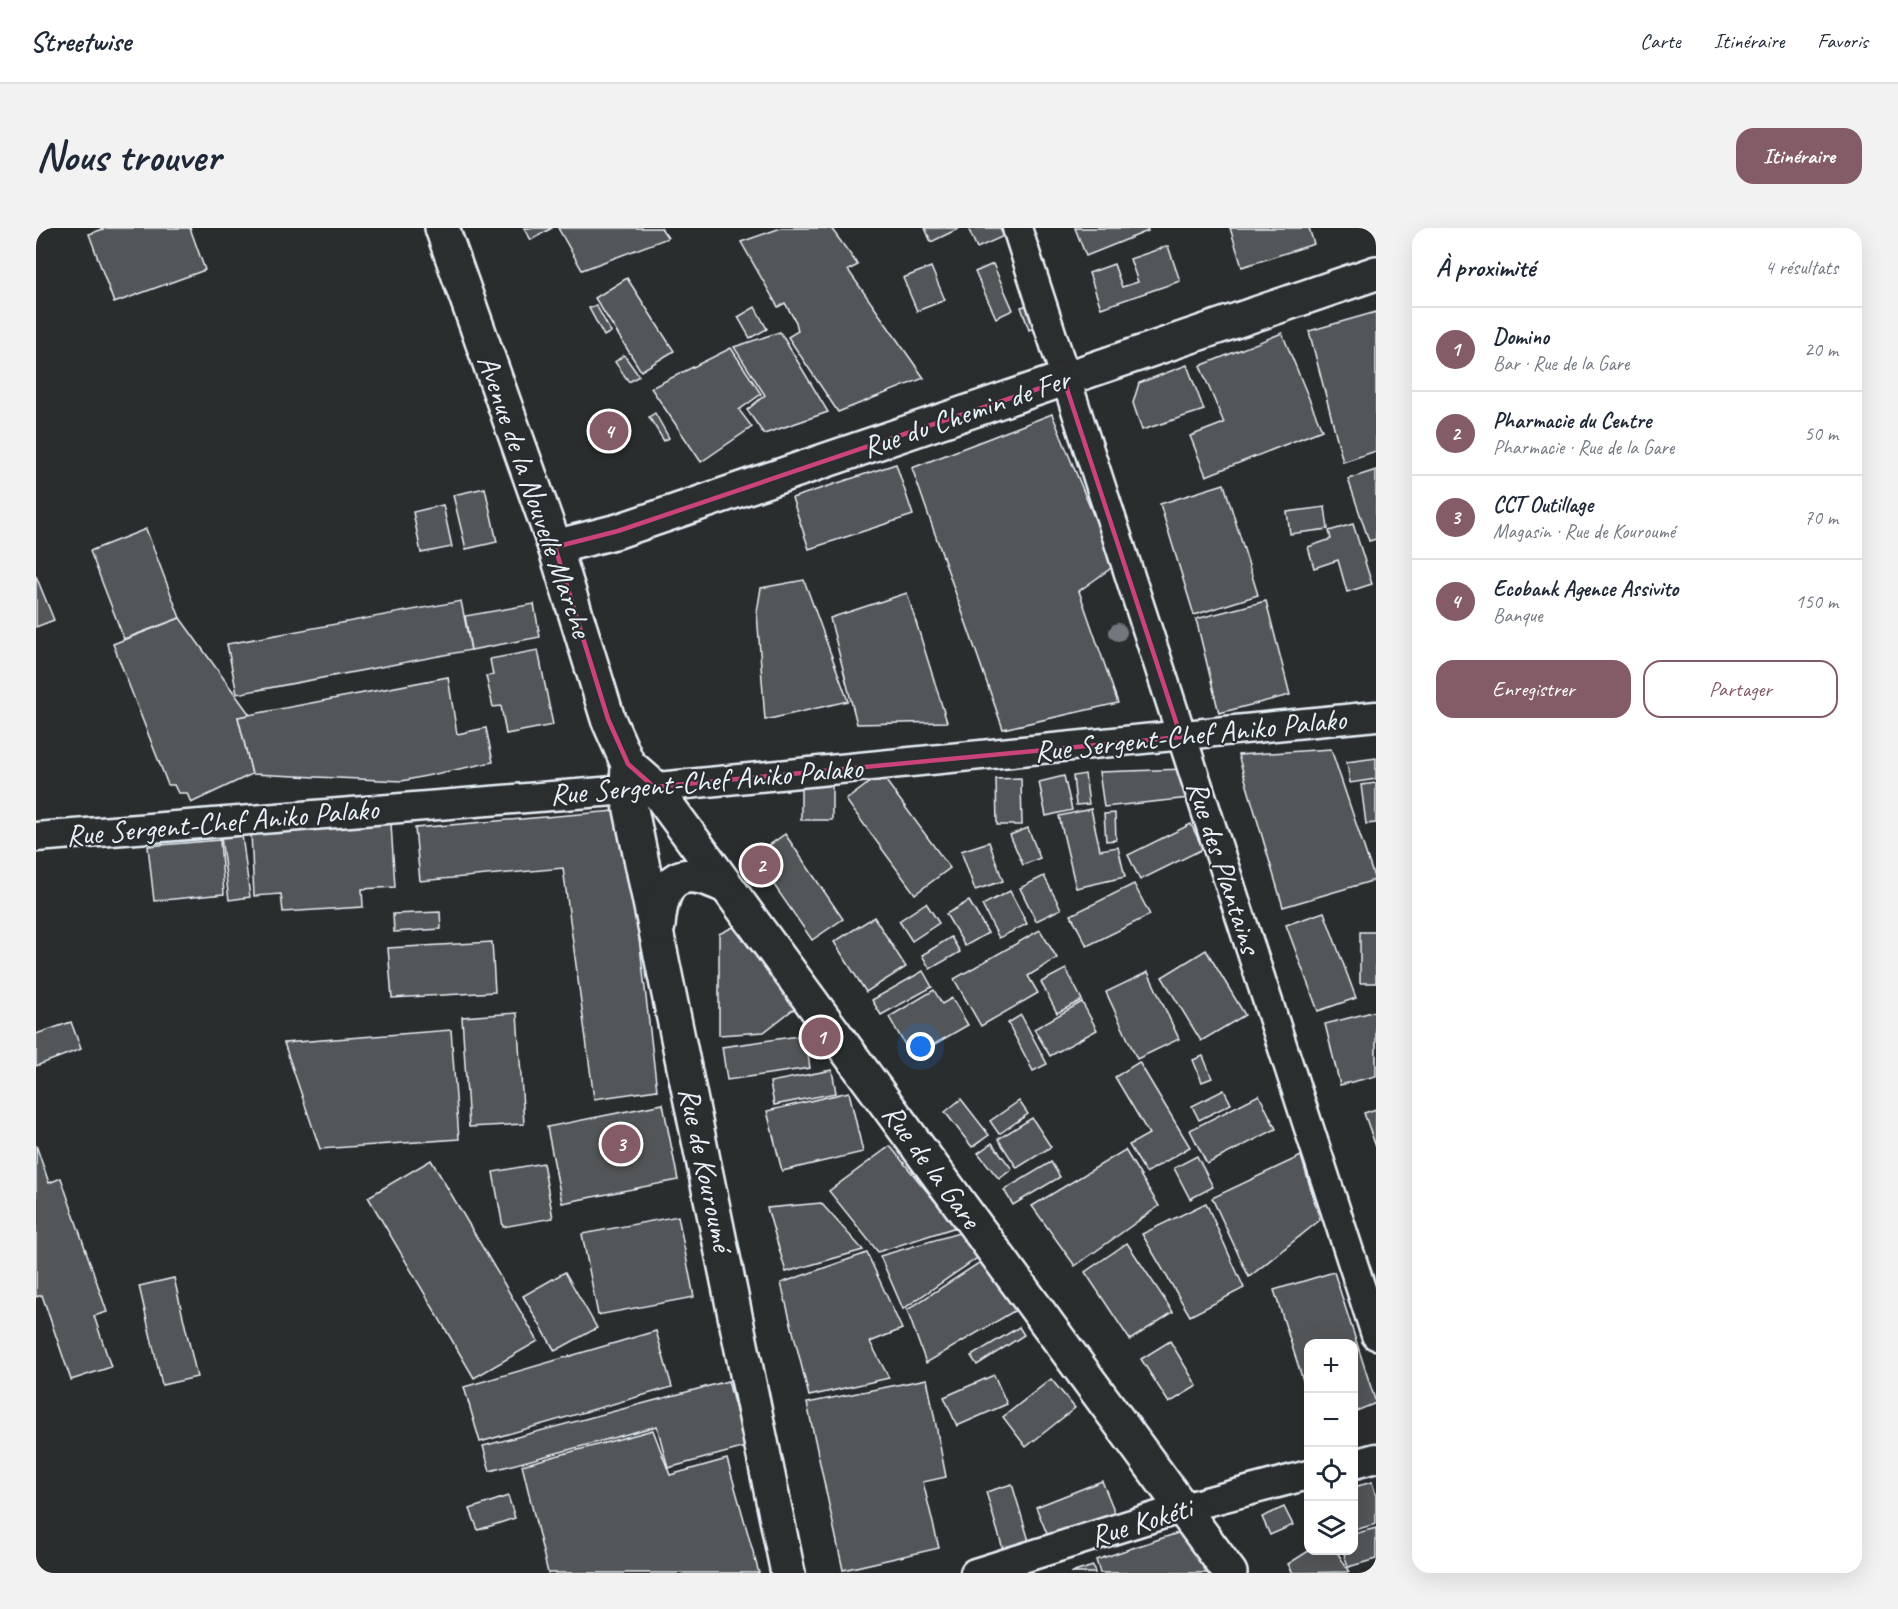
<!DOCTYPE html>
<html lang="fr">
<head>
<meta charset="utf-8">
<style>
  body { margin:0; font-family:Caveat,sans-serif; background:#f2f2f3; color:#1f2937 }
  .controls { position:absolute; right:18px; bottom:18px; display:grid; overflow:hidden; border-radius:12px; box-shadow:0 6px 24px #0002 }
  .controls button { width:54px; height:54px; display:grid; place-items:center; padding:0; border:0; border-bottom:2px solid #e0e1e3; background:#fff; color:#1f2937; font:30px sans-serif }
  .you { position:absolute; left:885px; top:819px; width:21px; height:21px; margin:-15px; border:4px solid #fff; border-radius:50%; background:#1a73e8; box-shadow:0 0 0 9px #1a73e833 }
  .badge { display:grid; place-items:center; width:39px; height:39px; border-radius:50%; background:#845c67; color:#fff; font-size:20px; font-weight:700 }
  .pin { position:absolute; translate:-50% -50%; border:3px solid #fff; box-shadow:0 2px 6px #0006 }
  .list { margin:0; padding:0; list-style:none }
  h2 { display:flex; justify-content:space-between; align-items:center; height:78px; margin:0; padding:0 24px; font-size:26px }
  h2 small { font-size:20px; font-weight:400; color:#747a83 }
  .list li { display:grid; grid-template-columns:39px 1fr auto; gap:18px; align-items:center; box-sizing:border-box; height:84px; padding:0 24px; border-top:2px solid #e0e1e3 }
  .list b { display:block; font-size:22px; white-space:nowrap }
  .list p { margin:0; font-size:20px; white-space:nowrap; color:#747a83 }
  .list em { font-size:20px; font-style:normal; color:#747a83 }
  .actions { display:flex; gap:12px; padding:18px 24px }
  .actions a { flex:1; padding:14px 0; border:2px solid #845c67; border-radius:18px; text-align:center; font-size:21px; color:#845c67 }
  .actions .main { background:#845c67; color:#fff }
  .icon { flex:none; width:33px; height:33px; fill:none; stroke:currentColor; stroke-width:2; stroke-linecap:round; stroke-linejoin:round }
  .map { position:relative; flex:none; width:1340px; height:1345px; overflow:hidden; border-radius:18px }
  header { display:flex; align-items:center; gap:36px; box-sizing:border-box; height:84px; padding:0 30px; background:#fff; border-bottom:2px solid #e0e1e3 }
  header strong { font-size:28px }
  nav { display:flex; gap:33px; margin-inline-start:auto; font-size:21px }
  .intro { display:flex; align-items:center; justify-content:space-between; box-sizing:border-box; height:144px; padding:0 36px }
  h1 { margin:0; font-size:42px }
  .button { padding:15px 27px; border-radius:18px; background:#845c67; color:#fff; font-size:21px; font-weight:700 }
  main { display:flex; gap:36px; padding:0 36px }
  aside { flex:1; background:#fff; border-radius:18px; box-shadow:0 6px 24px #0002 }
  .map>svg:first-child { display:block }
  .building { fill:#535759; stroke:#e8f1f8; stroke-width:1.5 }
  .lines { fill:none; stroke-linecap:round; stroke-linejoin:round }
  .street-casing { stroke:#e8f1f8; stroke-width:33 }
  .secondary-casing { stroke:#e8f1f8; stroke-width:38 }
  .street { stroke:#2a2d2e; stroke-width:28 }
  .secondary { stroke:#2a2d2e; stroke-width:33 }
  .tree { fill:#73787b }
  .marked { fill:none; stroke:#ca437a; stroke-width:4.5; stroke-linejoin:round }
  .labels { text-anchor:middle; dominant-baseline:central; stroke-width:4.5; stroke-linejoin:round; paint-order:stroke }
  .street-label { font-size:30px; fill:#e8f1f8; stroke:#2a2d2e }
</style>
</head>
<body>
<header>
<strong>Streetwise</strong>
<nav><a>Carte</a><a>Itinéraire</a><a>Favoris</a></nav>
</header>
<div class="intro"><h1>Nous trouver</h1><a class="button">Itinéraire</a></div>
<main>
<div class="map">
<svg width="1340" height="1345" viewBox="0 0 1340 1345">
  <rect width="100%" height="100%" fill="#2a2d2e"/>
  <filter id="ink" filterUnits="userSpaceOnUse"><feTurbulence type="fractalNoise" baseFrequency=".0167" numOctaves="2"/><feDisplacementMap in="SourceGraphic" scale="12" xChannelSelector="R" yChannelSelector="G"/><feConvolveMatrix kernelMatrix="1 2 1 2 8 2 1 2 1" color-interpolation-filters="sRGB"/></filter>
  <g filter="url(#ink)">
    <g class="building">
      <path d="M70,0H154L169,42L78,75L53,6Z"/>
      <path d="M488,0H516L495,12Z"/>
      <path d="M522,0H625L632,10L546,42Z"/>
      <path d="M745,0H795L822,37L812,42L888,150L802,184L752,109L762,103L760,94L749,75L742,79L705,14Z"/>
      <path d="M889,0H924L895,14Z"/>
      <path d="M932,0H964L968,8L941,20Z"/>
      <path d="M1039,0H1111L1112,3L1050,28Z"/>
      <path d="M1194,0H1273L1278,16L1206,39Z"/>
      <path d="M1132,18L1144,53L1065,80L1053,45L1078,36L1086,59L1102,54L1094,31Z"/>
      <path d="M957,36L977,82L960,90L939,44Z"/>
      <path d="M895,39L909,72L881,83L867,50Z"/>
      <path d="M591,50L638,123L605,143L559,70Z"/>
      <path d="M996,76L1003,98L993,102L985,79Z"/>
      <path d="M560,77L575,104L568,108L553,80Z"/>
      <path d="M719,79L731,101L714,110L702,89Z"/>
      <path d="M1340,84V223L1307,234L1273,103Z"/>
      <path d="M744,104L792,184L728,206L711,182L729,167L698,119Z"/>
      <path d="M1246,105L1286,202L1170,248L1154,208L1188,195L1164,138Z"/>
      <path d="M695,120L725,166L703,182L716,199L665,234L615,160Z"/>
      <path d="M588,127L603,148L593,154L579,134Z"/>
      <path d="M1151,137L1168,182L1106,202L1097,175L1103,155Z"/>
      <path d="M619,185L633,210L628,213L613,189Z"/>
      <path d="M1016,186L1078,338L1043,363L1082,475L967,501L876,240Z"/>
      <path d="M860,236L877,287L773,321L756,270Z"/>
      <path d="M1340,242V311L1333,313L1312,251Z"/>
      <path d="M1188,256L1222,367L1158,387L1124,276Z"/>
      <path d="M449,260L461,314L430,321L417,267Z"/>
      <path d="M407,277L416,319L385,325L377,284Z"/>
      <path d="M1289,279L1292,301L1254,306L1251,284Z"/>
      <path d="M1317,296L1336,356L1311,364L1302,332L1278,340L1272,319L1295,311L1293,303Z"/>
      <path d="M110,301L144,390L88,411L54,323Z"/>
      <path d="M0,348L18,392L0,399Z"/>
      <path d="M768,352L812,473L729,492L721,384L725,360Z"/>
      <path d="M871,365L911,494L821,496L794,390Z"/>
      <path d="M425,373L435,422L201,466L191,416Z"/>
      <path d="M1230,373L1254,467L1183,485L1160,391Z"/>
      <path d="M498,376L504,409L435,422L429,388Z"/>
      <path d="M144,390L214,487L202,489L216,546L155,575L151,565H142L138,557H132L77,416Z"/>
      <path d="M502,422L517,497L470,506L465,478L457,479L450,448L457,447L454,431Z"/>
      <path d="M412,449L421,506L450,500L457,534L366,553L216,546L202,489Z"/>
      <path d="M1295,521L1339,652L1247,679L1202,527Z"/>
      <path d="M1340,530V551L1314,555L1311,534Z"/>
      <path d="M1149,541L1154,570L1068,579L1063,544Z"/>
      <path d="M845,546L914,640L879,666L810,572Z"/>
      <path d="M1049,546L1053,576L1040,577L1037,548Z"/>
      <path d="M1028,548L1036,582L1010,588L1003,554Z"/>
      <path d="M985,550L986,597H961L960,551Z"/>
      <rect x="765" y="555" width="31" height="37"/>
      <path d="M1340,555V595L1330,596L1325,557Z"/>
      <path d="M1055,581L1064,622L1082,619L1089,649L1040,660L1023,588Z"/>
      <path d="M579,583L589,592L621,862L558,871L527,640L384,653L379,600Z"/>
      <path d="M1079,585L1080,612L1070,613L1068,586Z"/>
      <path d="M355,596L359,659L326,661L327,679L247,684L245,666L218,668L215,605Z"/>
      <path d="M1155,596L1167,621L1104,652L1092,627Z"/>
      <path d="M992,600L1004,630L987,637L974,607Z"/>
      <path d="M749,606L807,691L776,712L718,628Z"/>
      <path d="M206,607L214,669L193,672L185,609Z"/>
      <path d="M184,612L188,666L118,673L112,618Z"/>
      <path d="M953,614L967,653L939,662L925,623Z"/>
      <path d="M1008,648L1025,681L1000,693L984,660Z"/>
      <path d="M1098,656L1114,687L1051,718L1035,687Z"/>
      <path d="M974,663L991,696L963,710L946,677Z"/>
      <path d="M933,673L952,705L929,718L910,686Z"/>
      <path d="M890,675L903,695L876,713L863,693Z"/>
      <path d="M404,684L405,701L358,704L357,686Z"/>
      <path d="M1288,684L1320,770L1282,783L1250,697Z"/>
      <path d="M838,689L870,739L830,764L798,714Z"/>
      <path d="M697,699L760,779L728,804L683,807V706Z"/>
      <path d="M1004,702L1021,730L992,748L1002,765L945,798L918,751Z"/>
      <rect x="1324" y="704" width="16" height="51"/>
      <path d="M915,709L924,724L894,741L886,727Z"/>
      <path d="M456,714L459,764L356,770L352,720Z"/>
      <path d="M1170,722L1209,787L1165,813L1126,749Z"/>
      <path d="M1030,741L1046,772L1021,785L1005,754Z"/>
      <path d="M887,743L896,759L845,787L836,772Z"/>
      <path d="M1112,744L1143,811L1101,831L1070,764Z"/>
      <path d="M898,762L906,776L916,770L932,797L876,829L853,789Z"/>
      <path d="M1046,774L1061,802L1014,828L998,801Z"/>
      <path d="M1340,783V848L1304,857L1289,796Z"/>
      <path d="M481,785L488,896L433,899L426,789Z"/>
      <path d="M985,787L1011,836L997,843L972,795Z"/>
      <path d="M35,794L45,821L0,838V806Z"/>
      <path d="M415,802L423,911L284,921L248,815Z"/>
      <path d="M769,807L774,840L691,852L686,819Z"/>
      <path d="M1167,828L1176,850L1166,854L1157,832Z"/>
      <path d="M1103,834L1154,919L1110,945L1093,917L1113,906L1079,849Z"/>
      <path d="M796,842L800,865L738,877L734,854Z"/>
      <path d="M1188,862L1195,876L1163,892L1156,878Z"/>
      <path d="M813,864L827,924L746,943L731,883Z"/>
      <path d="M1223,867L1240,901L1171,936L1154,902Z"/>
      <path d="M925,871L953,907L936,919L909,884Z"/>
      <path d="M983,873L992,886L963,906L954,893Z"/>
      <path d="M627,876L642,952L526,975L511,899Z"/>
      <path d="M1340,881V919L1328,885Z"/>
      <path d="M996,890L1015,919L981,940L962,911Z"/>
      <path d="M956,915L976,941L963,951L942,925Z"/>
      <path d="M0,917L13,955L25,950L71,1084L58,1088L75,1139L35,1152L6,1067L0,1069Z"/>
      <path d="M854,918L920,999L842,1024L793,963Z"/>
      <path d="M1089,922L1123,978L1039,1038L996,978Z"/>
      <path d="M1161,928L1177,959L1154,971L1138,940Z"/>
      <path d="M1265,928L1284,992L1213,1049L1176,970Z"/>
      <path d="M395,932L502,1113L438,1150L332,969Z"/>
      <path d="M1015,934L1024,949L977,977L968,962Z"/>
      <path d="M507,935L517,990L467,999L457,944Z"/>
      <path d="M785,975L827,1022L750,1044L731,980Z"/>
      <path d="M1170,975L1208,1060L1154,1088L1106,1006Z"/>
      <path d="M642,988L658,1069L562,1087L546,1006Z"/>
      <path d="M933,1002L950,1024L867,1081L844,1028Z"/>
      <path d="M1091,1015L1137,1084L1094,1112L1049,1044Z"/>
      <path d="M831,1025L866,1101L834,1114L853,1150L773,1168L745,1055Z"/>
      <path d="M952,1029L985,1079L890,1135L871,1082Z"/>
      <path d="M529,1044L561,1100L519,1123L487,1068Z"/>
      <path d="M1298,1044L1340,1175L1318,1184V1116H1272V1168L1238,1062Z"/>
      <path d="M138,1050L161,1149L126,1157L103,1058Z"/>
      <path d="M983,1099L988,1107L941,1137L935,1128Z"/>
      <path d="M620,1103L636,1159L444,1214L428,1159Z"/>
      <path d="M1134,1113L1161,1158L1133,1175L1105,1131Z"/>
      <path d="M958,1147L971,1176L921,1198L908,1169Z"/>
      <path d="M891,1151L910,1249L887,1254L903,1320L807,1342L771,1175Z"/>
      <path d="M1015,1151L1039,1180L990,1219L967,1189Z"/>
      <path d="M692,1153L710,1219L632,1240L621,1198L454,1243L447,1218Z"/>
      <path d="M617,1202L634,1247L691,1231L723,1345H512L486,1237Z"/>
      <path d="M1066,1253L1080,1287L1014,1313L1000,1279Z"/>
      <path d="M1336,1254L1340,1268V1296L1318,1302V1259Z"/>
      <path d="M976,1256L993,1313L967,1321L950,1264Z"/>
      <path d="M472,1268L479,1290L442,1302L434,1281Z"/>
      <path d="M1248,1279L1257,1297L1234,1307L1226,1289Z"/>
      <path d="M1340,1300V1331L1312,1339L1307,1322H1318V1306Z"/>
      <path d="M1154,1301L1183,1345H1064L1060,1332Z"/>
      <path d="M1274,1322H1300L1313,1344L1257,1345L1252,1336Z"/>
      <path d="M1057,1338L1059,1345H1035Z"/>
    </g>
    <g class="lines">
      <defs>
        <g id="street">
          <path d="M981,0L1340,1107"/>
          <path d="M0,609L591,562L1340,488"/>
          <path d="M1318,1236L1340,1230"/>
          <path d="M939,1345L1147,1280L1272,1247"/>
        </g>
        <g id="secondary">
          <path d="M406,0L519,319L572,491L592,536L618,559L1194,1345"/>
          <path d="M519,319L582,303L1340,45"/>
          <path d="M592,536L591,562L752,1345"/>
          <path d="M622,698C626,647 646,637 691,659"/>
        </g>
      </defs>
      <use href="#street" class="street-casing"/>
      <use href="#secondary" class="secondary-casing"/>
      <use href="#street" class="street"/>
      <use href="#secondary" class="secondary"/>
    </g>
    <circle class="tree" cx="1082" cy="404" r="9"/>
  </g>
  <path class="marked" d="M1028,152L1145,509L618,559L592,536L572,491L519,319L582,303Z"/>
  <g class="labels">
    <g class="street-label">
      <text transform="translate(930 185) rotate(-19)">Rue du Chemin de Fer</text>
      <text transform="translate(499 268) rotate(71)">Avenue de la Nouvelle Marche</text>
      <text transform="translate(1154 507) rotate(-6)">Rue Sergent-Chef Aniko Palako</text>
      <text transform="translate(670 553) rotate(-5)">Rue Sergent-Chef Aniko Palako</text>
      <text transform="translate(186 594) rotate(-5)">Rue Sergent-Chef Aniko Palako</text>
      <text transform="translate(1188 639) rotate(72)">Rue des Plantains</text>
      <text transform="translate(896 938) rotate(54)">Rue de la Gare</text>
      <text transform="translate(670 941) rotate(78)">Rue de Kouroumé</text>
      <text transform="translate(1105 1294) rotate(-17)">Rue Kokéti</text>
    </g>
  </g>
</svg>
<div class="controls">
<button>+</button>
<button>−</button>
<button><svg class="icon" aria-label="locate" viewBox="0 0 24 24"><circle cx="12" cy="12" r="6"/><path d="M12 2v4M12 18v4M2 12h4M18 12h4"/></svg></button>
<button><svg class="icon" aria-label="layers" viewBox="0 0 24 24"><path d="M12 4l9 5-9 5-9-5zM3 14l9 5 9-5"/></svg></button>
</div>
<div class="you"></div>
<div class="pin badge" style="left:785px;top:809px">1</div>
<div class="pin badge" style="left:725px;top:637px">2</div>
<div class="pin badge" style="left:585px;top:916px">3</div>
<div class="pin badge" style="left:573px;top:203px">4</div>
</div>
<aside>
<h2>À proximité<small>4 résultats</small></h2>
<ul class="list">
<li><span class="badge">1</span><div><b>Domino</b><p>Bar · Rue de la Gare</p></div><em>20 m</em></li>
<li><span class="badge">2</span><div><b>Pharmacie du Centre</b><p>Pharmacie · Rue de la Gare</p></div><em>50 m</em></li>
<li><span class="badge">3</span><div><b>CCT Outillage</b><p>Magasin · Rue de Kouroumé</p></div><em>70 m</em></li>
<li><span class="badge">4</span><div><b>Ecobank Agence Assivito</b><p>Banque</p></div><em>150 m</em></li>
</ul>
<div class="actions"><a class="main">Enregistrer</a><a>Partager</a></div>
</aside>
</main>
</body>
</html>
